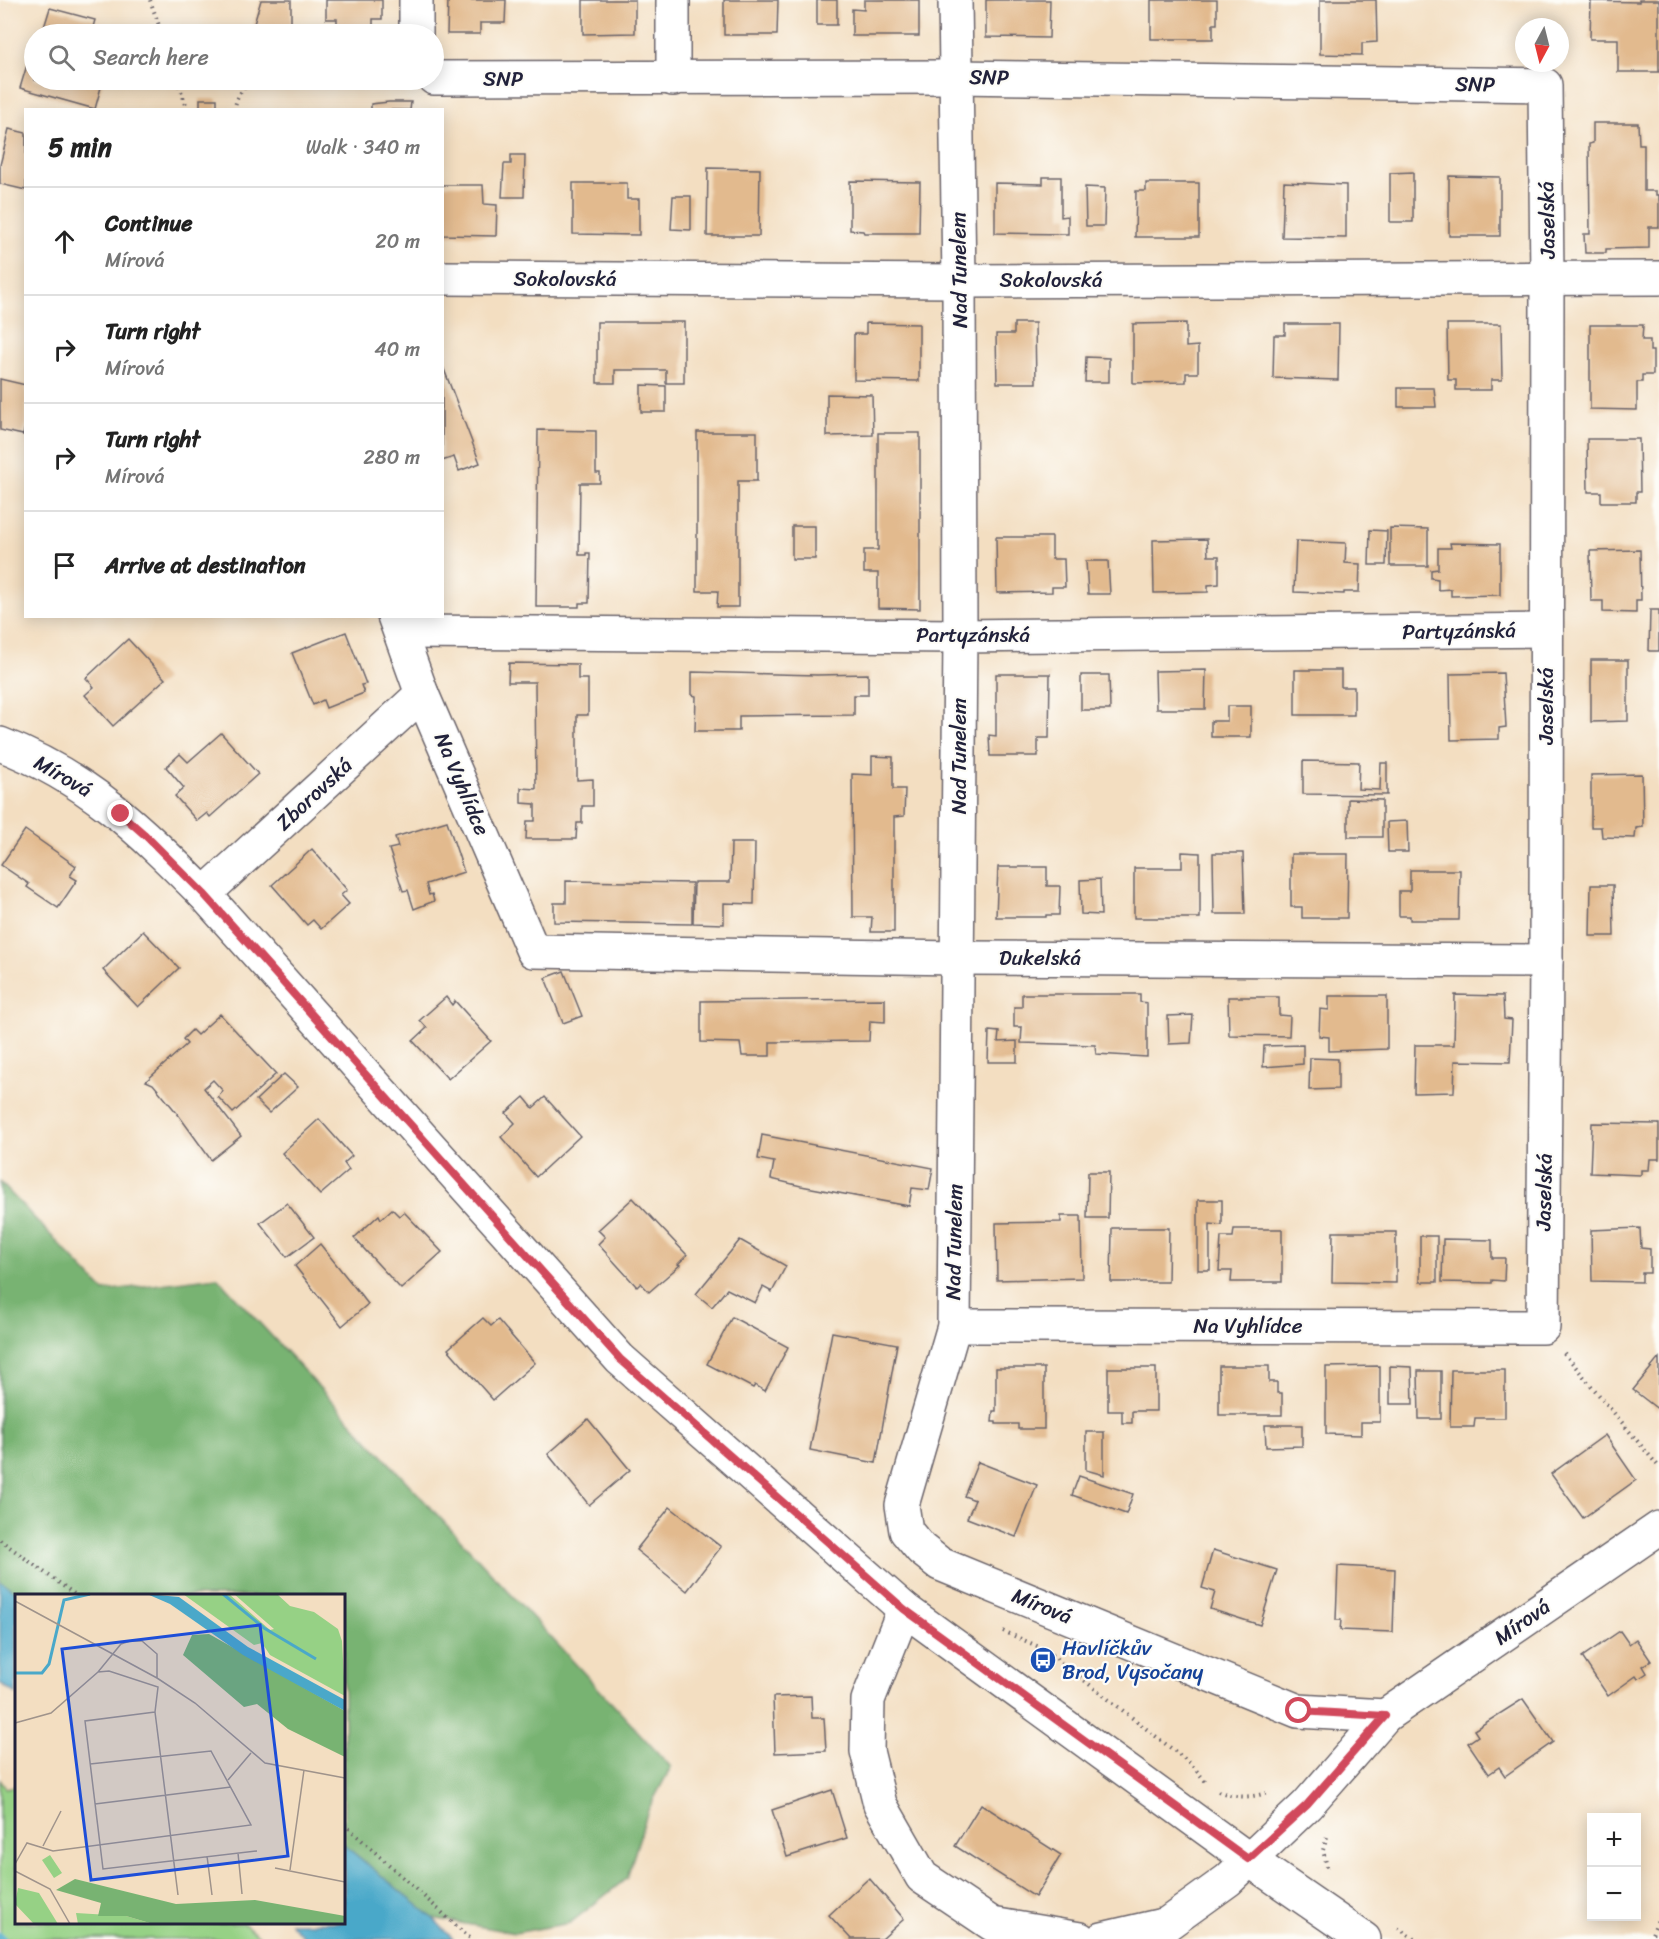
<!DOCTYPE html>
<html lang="en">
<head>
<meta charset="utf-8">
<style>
  body { margin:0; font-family:Sriracha,sans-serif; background:#f2f2f2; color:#222 }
  .controls { position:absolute; right:18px; bottom:18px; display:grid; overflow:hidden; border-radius:0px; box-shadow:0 3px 15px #0003 }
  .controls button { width:54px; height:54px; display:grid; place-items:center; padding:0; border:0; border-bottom:2px solid #e0e0e0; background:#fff; color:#222; font:30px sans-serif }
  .compass { position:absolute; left:1515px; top:18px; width:54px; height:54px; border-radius:50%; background:#fff; box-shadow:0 3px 15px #0003; rotate:187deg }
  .stop { position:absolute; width:18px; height:18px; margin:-14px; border:4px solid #d1495b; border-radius:50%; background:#fff }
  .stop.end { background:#d1495b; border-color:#fff; box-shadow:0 2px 6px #0008 }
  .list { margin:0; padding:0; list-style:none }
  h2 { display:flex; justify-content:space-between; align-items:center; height:78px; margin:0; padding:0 24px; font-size:26px }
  h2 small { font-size:20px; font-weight:400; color:#767676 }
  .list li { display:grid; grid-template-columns:39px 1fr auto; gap:18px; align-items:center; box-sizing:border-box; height:108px; padding:0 24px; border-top:2px solid #e0e0e0 }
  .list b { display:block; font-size:22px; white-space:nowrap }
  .list p { margin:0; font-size:20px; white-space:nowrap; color:#767676 }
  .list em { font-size:20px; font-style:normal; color:#767676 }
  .icon { flex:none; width:33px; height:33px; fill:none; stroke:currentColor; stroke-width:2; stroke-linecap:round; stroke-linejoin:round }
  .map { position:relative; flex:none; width:1659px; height:1939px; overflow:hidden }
  .search { position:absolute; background:#fff; box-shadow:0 3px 15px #0003; left:24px; top:24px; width:420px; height:66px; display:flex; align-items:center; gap:15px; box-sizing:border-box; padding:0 21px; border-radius:33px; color:#767676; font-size:22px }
  .panel { position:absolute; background:#fff; box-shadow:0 3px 15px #0003; left:24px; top:108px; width:420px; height:510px; border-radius:0px }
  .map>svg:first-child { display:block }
  .green { fill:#96d185; stroke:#5c7a60; stroke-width:1.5 }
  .forest { fill:#78b372; stroke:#4d6a56; stroke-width:1.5 }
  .water { fill:#4aa8c9; stroke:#366582; stroke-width:1.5 }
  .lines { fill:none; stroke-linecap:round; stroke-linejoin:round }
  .stream { stroke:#4aa8c9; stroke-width:10 }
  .building { fill:#e2ba8e }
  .minor-casing { stroke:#6b646a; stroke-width:36 }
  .path { stroke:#6b646a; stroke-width:4; stroke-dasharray:1.5 4.5; stroke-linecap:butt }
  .minor { stroke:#fff; stroke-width:33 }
  .route { stroke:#d1495b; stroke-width:8 }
  .labels { text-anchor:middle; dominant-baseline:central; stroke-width:4.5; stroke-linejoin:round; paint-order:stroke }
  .street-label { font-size:21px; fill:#22223b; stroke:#fdfcf7 }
  .transit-label { font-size:21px; fill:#164399; stroke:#fdfcf7; text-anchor:start }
  .inset-river { fill:none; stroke:#4aa8c9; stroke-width:3 }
  .inset-road { fill:none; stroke:#9f938b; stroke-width:1.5 }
  .view { fill:#1d4ed8; fill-opacity:0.15; stroke:#1d4ed8; stroke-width:3 }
  .inset-edge { fill:none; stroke:#22223b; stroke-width:3 }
</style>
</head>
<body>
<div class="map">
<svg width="1659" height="1939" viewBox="0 0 1659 1939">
  <rect width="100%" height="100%" fill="#fdfcf7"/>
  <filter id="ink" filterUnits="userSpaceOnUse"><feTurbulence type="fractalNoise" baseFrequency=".0167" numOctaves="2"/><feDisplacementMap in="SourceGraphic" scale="12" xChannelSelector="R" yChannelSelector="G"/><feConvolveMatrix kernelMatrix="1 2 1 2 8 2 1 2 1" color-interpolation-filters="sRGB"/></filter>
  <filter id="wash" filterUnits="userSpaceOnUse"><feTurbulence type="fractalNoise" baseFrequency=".008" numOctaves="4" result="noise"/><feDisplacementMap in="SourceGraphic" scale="24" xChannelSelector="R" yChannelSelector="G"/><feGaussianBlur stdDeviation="1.35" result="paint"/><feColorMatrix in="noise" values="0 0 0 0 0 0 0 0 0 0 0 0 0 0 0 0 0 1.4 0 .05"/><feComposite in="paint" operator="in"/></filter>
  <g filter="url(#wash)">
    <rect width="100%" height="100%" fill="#f3dec1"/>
    <path class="green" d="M0,1780L6,1788L16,1786V1922L243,1923L263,1939H0Z"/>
    <path class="forest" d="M0,1182L104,1291L217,1277L671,1767L648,1810L627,1878L570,1923L515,1933L433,1918L344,1845V1596H21L0,1581Z"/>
    <g class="water">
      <path d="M0,1581L21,1595L16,1596V1694L0,1683Z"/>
      <path d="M344,1845L433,1918L453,1939H306L290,1923L344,1922Z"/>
    </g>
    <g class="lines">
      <path class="stream" d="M0,1938L1,1939"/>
    </g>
    <g id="blocks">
      <g class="building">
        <path d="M261,0H291V34H251Z"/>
        <path d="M326,0H382V19H373V34H337V19H326Z"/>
        <path d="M448,0H506L505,23H480V34H447Z"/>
        <path d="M583,0H635V33L583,34Z"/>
        <path d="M724,0H778L777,35H724Z"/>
        <rect x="817" y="0" width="20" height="25"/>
        <path d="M864,0H919V36H852V9L864,10Z"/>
        <path d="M986,0H1050L1049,38L986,37Z"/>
        <path d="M1151,0H1217V24H1213V39H1151Z"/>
        <path d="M1320,0H1376L1377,42L1362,43V55L1320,54Z"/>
        <path d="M1639,0H1659V72H1618V39H1590L1591,1L1639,2Z"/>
        <path d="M50,8L95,20L91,34H42Z"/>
        <path d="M27,65L34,68V80H103L95,109L20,88Z"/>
        <rect x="200" y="99" width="17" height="11"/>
        <path d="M389,102H411L410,110H371V104Z"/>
        <path d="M1593,123H1638L1639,144H1644V191H1656V195H1659V227H1649V248L1606,249V253H1585L1584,234H1590L1589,144L1593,143Z"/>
        <path d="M9,129L26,133V190L0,184V165Z"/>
        <path d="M511,155H525L524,197H502L504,164H511Z"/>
        <path d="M708,168L760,169L759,236H707Z"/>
        <path d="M1413,172V222H1390V173Z"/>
        <path d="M1449,176L1500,177V236H1449Z"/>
        <path d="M1043,177H1061V217L1068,216V234L995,233V183L1043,184Z"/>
        <path d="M850,181L920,182L919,233H864L863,231L850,230Z"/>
        <path d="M1284,182L1346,185V238L1282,237Z"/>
        <path d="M573,183H627V199H639V235L573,234Z"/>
        <path d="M1146,183H1199V237H1135L1136,191H1146Z"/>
        <path d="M442,185H483L484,204L497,205L496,236L442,235Z"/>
        <path d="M1085,187L1105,188L1104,226H1086Z"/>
        <path d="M673,196H691V230L671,229Z"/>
        <path d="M597,322H684V383H666V370H615V383H597Z"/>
        <path d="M866,323L919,324V381L854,380V334H866Z"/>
        <path d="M1014,323H1035L1036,383H997L996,334H1014Z"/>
        <path d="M1186,323V347L1198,346V373H1186V382L1133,383V324Z"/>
        <path d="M1285,324H1339L1338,380L1273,378L1274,335H1285Z"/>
        <path d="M1447,324H1501L1502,380H1491V390H1456V380H1448Z"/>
        <path d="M1590,325H1643L1642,340H1650V351H1653V375H1642V382H1637V410L1590,409Z"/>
        <path d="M1086,357L1109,358V382H1085Z"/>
        <path d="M442,364L480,463L459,471L454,457L442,461Z"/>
        <path d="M0,379L26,385V424L23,435L0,430Z"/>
        <path d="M641,385L666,386V412H641Z"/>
        <path d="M1398,388H1434L1436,407H1398Z"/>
        <path d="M827,394L872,395L873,435L827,436Z"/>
        <path d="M538,430L596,431V473H600V483H580L579,555H586V553H590L589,603H579V607H536Z"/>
        <path d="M697,432H757V481H738V607H717L718,591H697Z"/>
        <path d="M878,433H920V609L878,608V573H864V550H878Z"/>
        <path d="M1587,439H1639L1640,492H1636V502H1601V492H1588Z"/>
        <rect x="792" y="526" width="23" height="33"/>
        <path d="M1390,528L1428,529V566H1390Z"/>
        <path d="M1370,530L1387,531L1386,565H1369Z"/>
        <path d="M996,537H1052V559H1064L1065,587H1052V592L997,593Z"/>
        <path d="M1207,539L1208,556H1219V584L1208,585V592L1154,593L1153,540Z"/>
        <path d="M1296,541L1346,543L1345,563L1360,564L1359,592H1344V594L1294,592Z"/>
        <path d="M1450,543L1500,544V595L1451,596V589L1438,590V579L1431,578V570L1438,569V548H1451Z"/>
        <path d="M1640,550L1641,600H1636V613L1603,612V601H1591L1590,551Z"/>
        <path d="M1086,561H1108L1110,594H1088Z"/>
        <path d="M1650,610H1659V651H1649Z"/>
        <path d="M346,632L366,684L361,685L364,693L326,708L323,700L313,705L292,653Z"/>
        <path d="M128,639L165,679L113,726L85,695L94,687L86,678Z"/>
        <path d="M1591,660H1628V721L1591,722Z"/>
        <path d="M509,663L578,664V679H588V715H577V780L593,779V806H582V823H577L576,839H526L527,821H535V804L521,803V788L536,789L535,682H508Z"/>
        <path d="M1206,670L1205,709H1156L1155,671Z"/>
        <path d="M1295,670H1341V687H1354V715H1295Z"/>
        <path d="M692,672L817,675L868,674V695H854V715L739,716V731H695L696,696L692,695Z"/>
        <path d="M1503,673L1506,727L1499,728V739L1451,740L1450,674Z"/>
        <path d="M996,674H1050L1049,738H1038V756H990L989,735L996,736Z"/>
        <path d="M1081,675H1109L1110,710H1081Z"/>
        <path d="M1227,706H1251V737H1211V721H1227Z"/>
        <path d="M221,733L258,774L210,817L207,813L197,821L175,796L184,788L166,767L180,754L188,762Z"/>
        <path d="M872,756L893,757V789H905L904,816L894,817V932H871L872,917H853L852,774L872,775Z"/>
        <path d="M1303,761L1359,762L1358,789L1380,790L1381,763H1387V795L1303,794Z"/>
        <path d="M1642,774L1643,827L1636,828L1635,838L1602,837L1601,827H1591V775Z"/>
        <path d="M1348,799L1382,800V837H1348Z"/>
        <path d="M447,821L464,872L426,884L429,895L432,894L434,901L414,909L408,890L403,891L389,849L398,847L395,837Z"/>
        <path d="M1407,821L1408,852H1388L1387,822Z"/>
        <path d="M25,830L76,866L70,876L77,880L58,908L27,887L29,884L1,865Z"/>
        <path d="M731,843H755L754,904L724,903V924L693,923L694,882H730Z"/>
        <path d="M312,849L347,890L341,895L349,904L321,929L313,920L307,925L272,885Z"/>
        <path d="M1182,852L1200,853V918H1134V868H1182Z"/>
        <path d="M1213,853H1243L1245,914H1214Z"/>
        <path d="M1291,854H1348L1347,918H1302V907H1291Z"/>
        <path d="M998,867H1047V886H1060L1059,915H1046V917H996Z"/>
        <path d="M1410,870H1460L1459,920H1410V916H1399V891H1410Z"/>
        <path d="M1100,879L1101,915L1081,914L1080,880Z"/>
        <path d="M566,881L692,883V924L554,922V903H566Z"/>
        <path d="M1591,885H1613L1614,936H1590Z"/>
        <path d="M143,931L179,968L138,1007L103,970Z"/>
        <path d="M564,971L582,1016L563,1023L545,978Z"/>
        <path d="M1022,994H1140V1002L1147,1003V1057L1096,1054L1095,1045L1021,1043L1022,1027H1014V1007H1022Z"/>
        <path d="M1455,995L1503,996L1504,1019L1512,1020L1510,1062L1455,1061L1454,1092L1414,1093L1415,1045H1454Z"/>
        <path d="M1329,996H1387V1049L1329,1051V1037L1319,1036L1320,1009L1329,1010Z"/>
        <path d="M446,997L452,1005L455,1001L491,1041L448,1079L413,1041L427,1028L420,1020Z"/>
        <path d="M1228,997H1279V1015L1290,1016L1289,1036L1229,1035Z"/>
        <path d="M885,999V1022L870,1021L869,1041L770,1042V1056H742L740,1043L701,1042V1001Z"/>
        <path d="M220,1014L276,1074L233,1113L218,1097L223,1091L213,1080L204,1088L241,1136L211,1160L177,1113L153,1084L146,1081L187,1044L183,1039L192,1030L197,1035Z"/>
        <path d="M1193,1015L1191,1043L1169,1044L1168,1016Z"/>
        <path d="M989,1031L999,1032L998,1042L1017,1041V1062H988Z"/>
        <path d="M1303,1045V1064L1263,1067L1264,1046Z"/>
        <path d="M1310,1058L1338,1059V1089L1309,1090Z"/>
        <path d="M284,1074L298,1087L269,1113L256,1100Z"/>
        <path d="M524,1097L533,1108L545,1097L580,1136L536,1177L501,1137L515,1123L506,1113Z"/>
        <path d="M319,1119L352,1156L344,1163L349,1170L320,1195L282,1153Z"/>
        <path d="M1592,1123L1659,1124V1159H1650L1649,1170H1641V1175L1590,1173Z"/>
        <path d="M762,1135L933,1168L929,1190L912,1188L909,1206L801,1186L771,1179L774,1162L758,1159Z"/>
        <path d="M1088,1172H1109L1108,1218H1087Z"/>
        <path d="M633,1198L687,1255L678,1264L680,1265L649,1292L641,1283L637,1287L598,1244L605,1237L598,1230Z"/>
        <path d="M1198,1200H1222V1225L1210,1224V1270H1198Z"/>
        <path d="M287,1203L314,1237L287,1257L260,1223Z"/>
        <path d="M392,1209L399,1216L404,1212L442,1252L401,1289L354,1238L379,1215L381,1219Z"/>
        <path d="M1061,1216H1081L1082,1278L997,1280L996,1223L1061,1222Z"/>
        <path d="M1112,1228H1169L1168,1282H1111Z"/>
        <path d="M1640,1228L1641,1248L1650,1249V1273H1642V1282L1592,1281L1591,1230Z"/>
        <path d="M1234,1229H1282V1282H1231L1232,1271H1219L1221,1237H1233Z"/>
        <path d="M1333,1232H1396V1283L1332,1282Z"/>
        <rect x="1420" y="1236" width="17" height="46"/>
        <path d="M1443,1239L1492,1240V1258H1505L1504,1281L1492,1280V1283L1442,1282Z"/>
        <path d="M740,1240L786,1266L772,1292L763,1287L755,1303L727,1289L712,1307L696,1294Z"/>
        <path d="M320,1244L368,1304L342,1326L295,1266Z"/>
        <path d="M732,1317L788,1347L765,1391L755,1385L753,1388L707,1364Z"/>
        <path d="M483,1318L491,1326L498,1320L535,1363L493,1400L448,1349Z"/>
        <path d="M832,1332L897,1344L876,1463L810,1450Z"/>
        <path d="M1659,1358V1410L1633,1390Z"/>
        <path d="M1219,1366H1269V1382H1277V1393H1282V1415H1219Z"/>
        <path d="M1380,1366V1422H1361V1435L1326,1434V1367Z"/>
        <path d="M1390,1366L1412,1367L1413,1404H1390Z"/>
        <path d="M996,1368H1044V1429H1018V1424H996V1422H992L993,1411H996Z"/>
        <path d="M1108,1368H1156V1411H1132V1423H1122V1411H1108Z"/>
        <path d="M1451,1370H1505V1418H1475L1474,1427H1450Z"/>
        <path d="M1418,1371H1441V1419H1419Z"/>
        <path d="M588,1419L630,1470L589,1505L548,1454Z"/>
        <path d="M1265,1425H1302V1446L1266,1447Z"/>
        <path d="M1086,1432H1104V1475L1086,1470Z"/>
        <path d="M1605,1435L1636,1480L1583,1518L1551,1474Z"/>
        <path d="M978,1462L1037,1485L1016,1537L967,1518L975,1500L964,1496Z"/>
        <path d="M1079,1476L1133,1494L1126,1514L1072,1495Z"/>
        <path d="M670,1507L721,1547L687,1591L636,1550Z"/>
        <path d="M1213,1550L1277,1570L1260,1625L1210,1609L1215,1592L1202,1588Z"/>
        <path d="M1338,1566L1395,1569L1393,1632L1340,1630L1341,1620H1336Z"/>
        <path d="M1620,1631L1629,1644L1636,1639L1651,1661L1643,1666L1647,1673L1638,1679L1636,1676L1608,1696L1582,1657Z"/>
        <path d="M811,1696L812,1718H824L826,1751L775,1753L773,1697Z"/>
        <path d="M1523,1699L1553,1742L1505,1776L1499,1767L1489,1774L1468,1743L1478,1736L1474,1730Z"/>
        <path d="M832,1790L847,1838L787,1857L772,1810Z"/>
        <path d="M981,1804L1061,1855L1035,1897L955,1846Z"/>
        <path d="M869,1878L904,1919L882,1939H851L829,1915Z"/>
      </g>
    </g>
  </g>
  <g filter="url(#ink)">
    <use href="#blocks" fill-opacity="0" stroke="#6b646a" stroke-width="1.5"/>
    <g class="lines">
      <defs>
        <g id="minor">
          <path d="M955,0L959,281L960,636L954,1326L902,1505L906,1531L921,1549L940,1564L1298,1711L1385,1716"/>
          <path d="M416,34V0"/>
          <path d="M434,78L956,77L1545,85L1547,277L1546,961L1543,1327L954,1326"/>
          <path d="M673,79V0"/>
          <path d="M442,278L959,281L1659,278"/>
          <path d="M394,616L422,694L533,951L957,958L1546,961"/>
          <path d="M401,632L960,636L1546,630"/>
          <path d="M0,744C88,778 139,829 204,894L620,1359L904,1609L1248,1859L1364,1939"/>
          <path d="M204,894L422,694"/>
          <path d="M904,1609L868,1700L867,1751L880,1804L922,1877L992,1924L1080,1939"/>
          <path d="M1102,1939L1167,1924L1228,1880L1307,1805L1385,1716L1659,1528"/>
        </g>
      </defs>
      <use href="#minor" class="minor-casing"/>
      <g class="path">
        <path d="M150,0L162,34"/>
        <path d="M177,80L188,110"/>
        <path d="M234,110C237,96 242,89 252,80"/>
        <path d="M1564,1353L1659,1467"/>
        <path d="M0,1540L77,1596"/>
        <path d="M1003,1631L1044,1649L1190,1763L1207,1783"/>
        <path d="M1218,1791C1234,1798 1250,1798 1266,1793"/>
        <path d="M344,1824L471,1939"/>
        <path d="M1327,1837L1323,1850L1328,1871"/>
        <path d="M1398,1928L1414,1939"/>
        <path d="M1650,1939L1659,1917"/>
      </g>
      <use href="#minor" class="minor"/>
    </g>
  </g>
  <g class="lines" filter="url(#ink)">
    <path class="route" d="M121,814L145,835L204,894L620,1359L904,1609L1248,1859L1307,1805L1385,1716L1299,1711"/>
  </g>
  <defs>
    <symbol id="bus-disc" viewBox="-11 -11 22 22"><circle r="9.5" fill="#1a4fb4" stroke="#fdfcf7"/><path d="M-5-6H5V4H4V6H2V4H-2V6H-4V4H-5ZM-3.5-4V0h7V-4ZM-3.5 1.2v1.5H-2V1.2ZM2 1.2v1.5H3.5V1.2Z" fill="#fff"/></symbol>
  </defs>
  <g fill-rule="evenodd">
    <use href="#bus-disc" x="1028" y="1645" width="30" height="30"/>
  </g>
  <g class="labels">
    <g class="street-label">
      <text transform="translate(989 77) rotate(1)">SNP</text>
      <text x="503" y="79">SNP</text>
      <text transform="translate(1475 84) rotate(1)">SNP</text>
      <text transform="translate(1547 220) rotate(-91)">Jaselská</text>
      <text transform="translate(959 270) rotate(-91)">Nad Tunelem</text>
      <text x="565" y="279">Sokolovská</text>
      <text x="1051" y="280">Sokolovská</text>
      <text transform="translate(1459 631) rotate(-1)">Partyzánská</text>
      <text x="973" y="635">Partyzánská</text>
      <text transform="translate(1546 706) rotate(-90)">Jaselská</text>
      <text transform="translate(959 756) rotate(-90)">Nad Tunelem</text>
      <text transform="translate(63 776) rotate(30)">Mírová</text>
      <text transform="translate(462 784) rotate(67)">Na Vyhlídce</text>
      <text transform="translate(314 794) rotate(-43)">Zborovská</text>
      <text x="1040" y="958">Dukelská</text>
      <text transform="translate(1544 1192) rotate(-89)">Jaselská</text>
      <text transform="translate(954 1242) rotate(-89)">Nad Tunelem</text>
      <text x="1248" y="1326">Na Vyhlídce</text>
      <text transform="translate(1042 1606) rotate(22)">Mírová</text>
      <text transform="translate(1522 1622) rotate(-35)">Mírová</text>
    </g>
    <g class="transit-label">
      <text x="1062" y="1648">Havlíčkův<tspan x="1062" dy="24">Brod, Vysočany</tspan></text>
    </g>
  </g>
  <g transform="translate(15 1594)">
    <rect width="330" height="330" fill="#f3dec1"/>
    <path d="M168,0H214L255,36L259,35L219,0H262L275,12L299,18L323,35L327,47L330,102L255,61L247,49L239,51ZM35,261L47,279L39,284L27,266ZM3,294L24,299L43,330H19L0,310ZM61,319L111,322L138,330H63Z" fill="#96d185"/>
    <path d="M194,40L330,117V163L273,135L242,110L229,113L168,61L177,41ZM60,285L161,310L240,306L330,322V330H138L111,322H83L86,309L41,296Z" fill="#78b372"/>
    <path d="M132,0L164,3L233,53L330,106V117L228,61L155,10Z" fill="#4aa8c9"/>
    <path class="inset-river" d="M208,0L249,34L301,65M0,79H27L34,70L49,6L75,0"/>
    <path class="inset-road" d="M0,7L142,84L180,109L250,169L330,184M83,78L94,77L143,93L140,118L163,301M140,118L70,127L88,275L242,257M0,129L36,119L83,78L106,50L115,47H127L142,60V84M213,186L236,159M80,210L216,193M28,252L46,217M223,259L227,300M192,262L197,301M0,270L12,249L38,257L236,231L196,157L75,170M260,274L330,288M275,276L289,176M0,277L35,295L55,330"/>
    <path class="view" d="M245,31L273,262L76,286L47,55Z"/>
    <rect width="330" height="330" class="inset-edge"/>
  </g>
</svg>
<div class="controls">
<button>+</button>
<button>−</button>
</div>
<svg class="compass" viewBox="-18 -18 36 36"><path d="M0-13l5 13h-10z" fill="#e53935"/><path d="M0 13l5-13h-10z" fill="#767676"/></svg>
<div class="stop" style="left:1299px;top:1711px"></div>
<div class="stop end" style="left:121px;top:814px"></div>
<div class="search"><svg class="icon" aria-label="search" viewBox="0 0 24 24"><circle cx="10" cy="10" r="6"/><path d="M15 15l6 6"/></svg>Search here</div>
<section class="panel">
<h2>5 min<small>Walk · 340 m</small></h2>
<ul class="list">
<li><svg class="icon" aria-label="ahead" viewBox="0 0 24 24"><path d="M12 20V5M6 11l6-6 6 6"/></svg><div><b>Continue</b><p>Mírová</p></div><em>20 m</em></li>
<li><svg class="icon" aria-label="right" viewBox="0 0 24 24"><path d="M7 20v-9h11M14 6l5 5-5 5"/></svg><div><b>Turn right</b><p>Mírová</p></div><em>40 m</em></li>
<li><svg class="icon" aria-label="right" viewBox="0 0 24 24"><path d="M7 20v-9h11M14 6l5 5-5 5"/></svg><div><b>Turn right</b><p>Mírová</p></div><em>280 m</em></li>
<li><svg class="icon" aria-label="arrive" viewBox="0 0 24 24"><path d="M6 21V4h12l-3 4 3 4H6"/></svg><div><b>Arrive at destination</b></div></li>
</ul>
</section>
</div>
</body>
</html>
